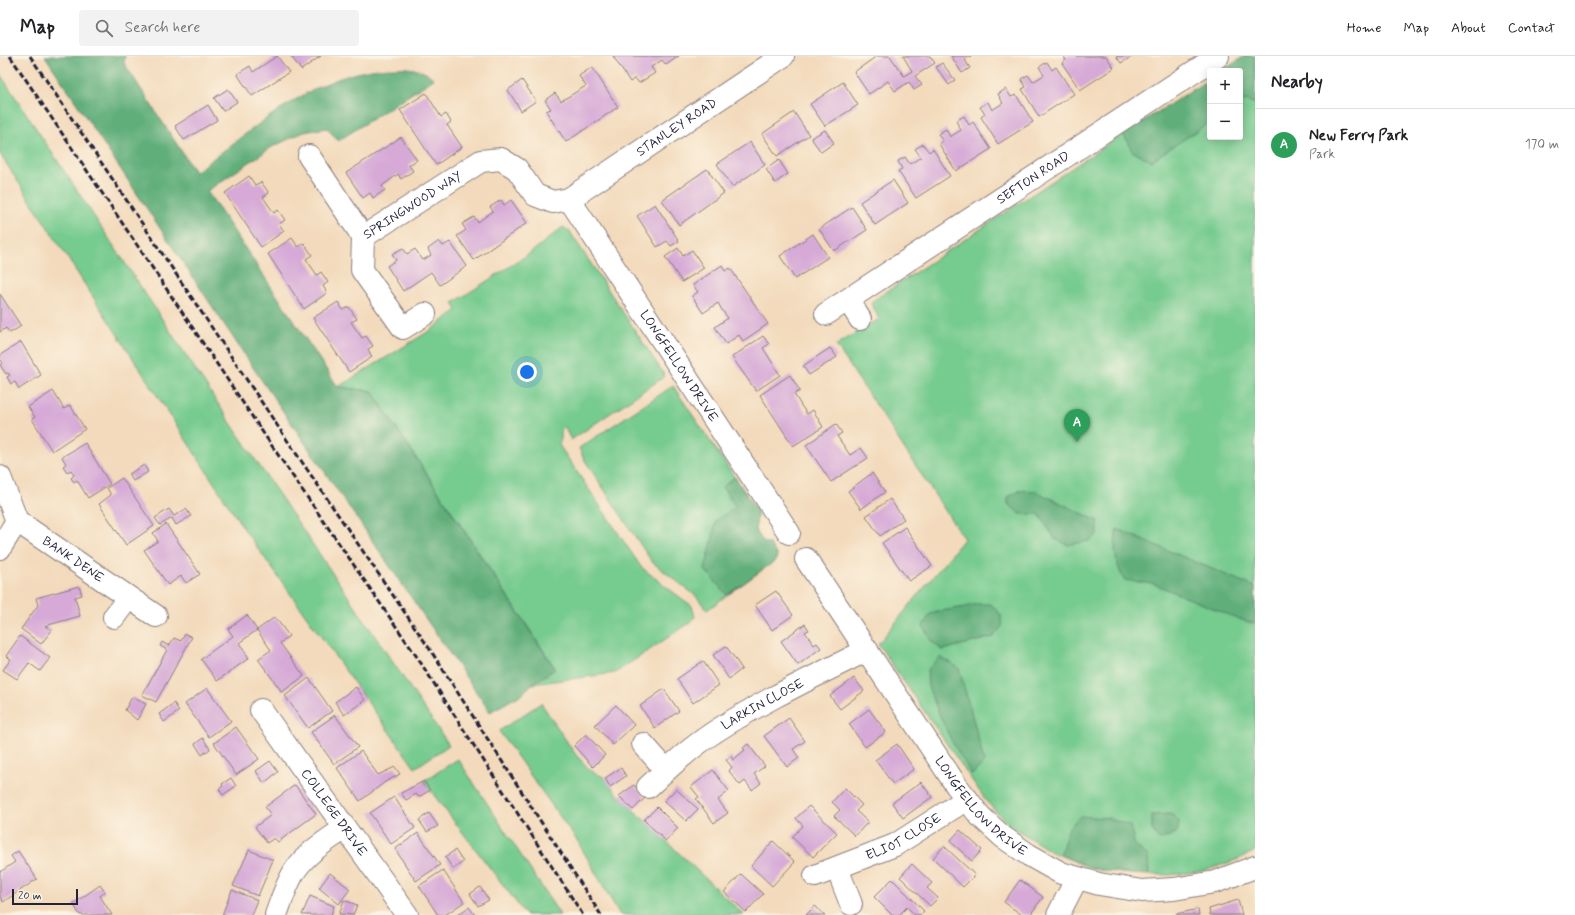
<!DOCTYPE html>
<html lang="en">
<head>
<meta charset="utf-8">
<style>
  body { margin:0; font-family:Mynerve,sans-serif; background:#f2f2f2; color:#202124 }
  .controls { position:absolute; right:12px; top:12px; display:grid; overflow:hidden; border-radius:4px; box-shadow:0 2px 10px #0003 }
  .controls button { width:36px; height:36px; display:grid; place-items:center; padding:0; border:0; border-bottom:1px solid #e0e0e0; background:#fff; color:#202124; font:20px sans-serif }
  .scale { position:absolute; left:12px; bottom:10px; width:66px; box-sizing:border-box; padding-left:4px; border:2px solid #22223b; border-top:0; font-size:11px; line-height:14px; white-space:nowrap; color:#22223b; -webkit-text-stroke:3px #fcf5e5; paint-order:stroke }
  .you { position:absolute; left:527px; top:316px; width:14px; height:14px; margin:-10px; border:3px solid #fff; border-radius:50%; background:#1a73e8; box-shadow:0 0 0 6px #1a73e833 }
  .badge { display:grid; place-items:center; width:26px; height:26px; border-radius:50%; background:#7c3aed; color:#fff; font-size:13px; font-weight:700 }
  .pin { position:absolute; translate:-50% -33px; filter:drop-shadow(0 1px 2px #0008) }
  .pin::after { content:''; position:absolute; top:21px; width:14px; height:12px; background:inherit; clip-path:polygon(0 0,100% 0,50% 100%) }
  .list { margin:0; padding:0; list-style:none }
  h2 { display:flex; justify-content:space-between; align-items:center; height:52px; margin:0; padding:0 16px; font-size:17px }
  h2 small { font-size:13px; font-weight:400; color:#757577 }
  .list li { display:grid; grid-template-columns:26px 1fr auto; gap:12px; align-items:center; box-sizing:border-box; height:72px; padding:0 16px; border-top:1px solid #e0e0e0 }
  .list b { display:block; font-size:15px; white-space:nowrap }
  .list p { margin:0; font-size:13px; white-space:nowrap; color:#757577 }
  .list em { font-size:13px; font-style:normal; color:#757577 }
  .icon { flex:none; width:22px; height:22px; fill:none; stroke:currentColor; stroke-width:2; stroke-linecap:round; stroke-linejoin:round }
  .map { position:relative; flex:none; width:1255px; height:859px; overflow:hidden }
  header { display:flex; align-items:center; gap:24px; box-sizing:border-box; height:56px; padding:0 20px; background:#fff; border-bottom:1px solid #e0e0e0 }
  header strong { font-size:19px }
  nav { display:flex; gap:22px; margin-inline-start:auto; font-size:14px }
  .search { width:280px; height:36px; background:#f2f2f2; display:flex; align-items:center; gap:10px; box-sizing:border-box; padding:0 14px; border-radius:4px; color:#757577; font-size:15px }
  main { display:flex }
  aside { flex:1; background:#fff }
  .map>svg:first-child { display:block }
  .green { fill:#76cb8f; stroke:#4c7665 }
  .forest { fill:#60af7a; stroke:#41685a }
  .building { fill:#d6a9d7 }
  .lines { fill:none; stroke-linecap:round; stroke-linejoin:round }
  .street-casing { stroke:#8a7e7c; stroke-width:24 }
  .street { stroke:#fff; stroke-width:22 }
  .rail { stroke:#22223b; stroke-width:3; stroke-dasharray:6 3; stroke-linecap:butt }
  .labels { text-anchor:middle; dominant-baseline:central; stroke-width:3; stroke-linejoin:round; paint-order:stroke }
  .street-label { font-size:13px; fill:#22223b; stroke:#fcf5e5 }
</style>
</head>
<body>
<header>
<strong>Map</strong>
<div class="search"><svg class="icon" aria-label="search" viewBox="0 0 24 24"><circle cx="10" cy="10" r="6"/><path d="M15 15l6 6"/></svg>Search here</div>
<nav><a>Home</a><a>Map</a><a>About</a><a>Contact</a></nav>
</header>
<main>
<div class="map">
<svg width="1255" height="859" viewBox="0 0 1255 859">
  <rect width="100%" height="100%" fill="#fcf5e5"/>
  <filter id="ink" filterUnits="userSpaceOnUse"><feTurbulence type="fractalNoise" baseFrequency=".025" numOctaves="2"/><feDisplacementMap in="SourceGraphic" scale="8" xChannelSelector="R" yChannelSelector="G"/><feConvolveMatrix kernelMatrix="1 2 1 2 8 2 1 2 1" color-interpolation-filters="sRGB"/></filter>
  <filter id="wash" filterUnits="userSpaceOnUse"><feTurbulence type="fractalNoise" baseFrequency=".012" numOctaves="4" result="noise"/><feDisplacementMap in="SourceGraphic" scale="16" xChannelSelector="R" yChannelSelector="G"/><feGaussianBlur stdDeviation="0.9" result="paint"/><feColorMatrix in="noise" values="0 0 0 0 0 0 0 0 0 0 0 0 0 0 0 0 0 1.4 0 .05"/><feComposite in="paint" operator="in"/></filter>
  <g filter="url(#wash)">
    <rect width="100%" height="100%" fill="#f3dabc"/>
    <g class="green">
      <path d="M1245,0H1255V795L1239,803L1204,815L1170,819L1130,818L1093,813L1052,796L1008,768L987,746L878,588L964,483L836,289L879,263L871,246L1123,78L1210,23V81H1240V15H1222Z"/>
      <path d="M0,18L246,390L449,689L415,712L244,473L0,98Z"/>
      <path d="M563,171L570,176L665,320L571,384L564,370L561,373V383L559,389L641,511L673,536L692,550L695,561L691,566L615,617L532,628L555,612L372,335L338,331L431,274L457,254L453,247L529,198Z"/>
      <path d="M673,330L758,456L755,474L765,488H770L777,500L776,504L707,554L696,540L652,506L584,403L579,392Z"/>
      <path d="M541,647L576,699L590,714L605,722L619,740L744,859H620L578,786L499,675Z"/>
      <path d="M458,703L560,859H526L430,734L424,725Z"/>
    </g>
    <g class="forest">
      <path d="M45,0H125L124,7L195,116C255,73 316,13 395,12C407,11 425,13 434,23L338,85L327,72L304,76L272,91L207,135L338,331L372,335L555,613L532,628L522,638L490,656L256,316Z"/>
      <path d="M1245,0H1255V48L1246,44L1240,48V15H1222Z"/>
      <path d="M1210,23V66L1151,105L1132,95L1123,78Z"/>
      <path d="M735,421L758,456L755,474L765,488H770L777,500L776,504L727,539L705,514L712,485L716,464L736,451L722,431Z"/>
      <path d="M1021,434L1035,435L1098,465V478L1089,485L1068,489L1055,483L1039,458H1020L1008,448V441Z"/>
      <path d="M1117,473L1255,531V568L1239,563L1154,528L1124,524C1115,506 1113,493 1117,473Z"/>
      <path d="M977,548H991L1001,559L1002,570L993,581L942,594L931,585L923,570L930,558C945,553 961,553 977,548Z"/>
      <path d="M940,601L959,612C967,643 977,674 984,706L972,719L952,686L939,658L928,631L927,614Z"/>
      <path d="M1171,758L1179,765L1178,776L1160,784L1152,774V759Z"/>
      <path d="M1080,760L1109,762L1130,770L1135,789L1148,800L1149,819L1130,818L1093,813L1060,799L1069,771Z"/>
    </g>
    <g id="blocks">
      <g class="building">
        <path d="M277,0L289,16L252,40L237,18L250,10L253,16Z"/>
        <path d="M291,0H321L301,14Z"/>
        <path d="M613,0H679L666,9L662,4L651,11L655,17L639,27L635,22L630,26Z"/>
        <path d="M877,0H890L904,20L912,15L903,0H930L935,7L915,20L922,29L914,34L909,26L895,35L888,25L869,38L854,16Z"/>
        <path d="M951,0H971L965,4L970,12L962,17Z"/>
        <path d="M1063,0H1106L1114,12L1080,34L1062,7L1066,4Z"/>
        <path d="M1116,0H1133L1121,7Z"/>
        <path d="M1047,6L1052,14L1056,11L1074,38L1039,61L1022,33L1026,31L1021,23L1028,19L1033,26L1044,19L1039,11Z"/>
        <path d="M942,7L955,24L949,29L936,11Z"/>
        <path d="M592,11L618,51L566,86L546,55L551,53L545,44L555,37L561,45L586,30L579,20Z"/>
        <path d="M522,24L536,45L521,55L508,34Z"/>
        <path d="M843,26L858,49L825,70L810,48Z"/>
        <path d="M228,33L237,46L223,55L214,42Z"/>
        <path d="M1006,33L1011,41L1016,39L1033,66L998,88L981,61L985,58L980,51L988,46L992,54L1003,47L998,38Z"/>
        <path d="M426,37L441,61L446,58L451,66L447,69L462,91L436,109L400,54Z"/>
        <path d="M208,49L217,64L184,84L175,70Z"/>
        <path d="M794,56L809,79L777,100L762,78Z"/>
        <path d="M964,60L969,69L973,66L991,93L956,115L939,88L943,85L938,78L946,73L950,81L961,74L956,65Z"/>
        <path d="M825,74L834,87L821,96L811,82Z"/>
        <path d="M401,81L417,104L409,109L413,115L401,123L398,118L382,130L385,134L373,142L370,137L363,142L346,117Z"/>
        <path d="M750,86L765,109L732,131L717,108Z"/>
        <path d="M923,88L929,96L933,93L950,120L916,142L898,115L902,113L898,105L905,101L910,108L921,101L915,93Z"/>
        <path d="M779,104L788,118L775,127L766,113Z"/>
        <path d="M707,113L724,137L679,169L662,144Z"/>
        <path d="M249,120L255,129L261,126L269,137L263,141L274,157L278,154L285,164L279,168L284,175L261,191L225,137Z"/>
        <path d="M893,124L908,147L875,169L860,146Z"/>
        <path d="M501,144L504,149L511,144L527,167L474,204L457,180L466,174L462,168L474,161L478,166L493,155L490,151Z"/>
        <path d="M655,148L679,185L671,190L667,185L657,191L637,160Z"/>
        <path d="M852,151L867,174L834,195L819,173Z"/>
        <path d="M813,178L828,201L795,223L780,200Z"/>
        <path d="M292,182L298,191L304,187L312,199L306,203L317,219L321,216L328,226L323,230L327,237L304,253L268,198Z"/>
        <path d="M439,185L443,190L450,186L467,210L440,229L431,216L403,235L387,210L396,204L392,198L403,192L407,198L415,193L423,204L431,199L428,193Z"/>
        <path d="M678,192L683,200L692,194L704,212L682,226L665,201Z"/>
        <path d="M722,209L725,215L730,212L768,268L743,285L739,279L726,288L715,271L728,262L722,254L718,247L703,257L692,240L698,236L693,229Z"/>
        <path d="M0,238L21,270L10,277L6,272L0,276Z"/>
        <path d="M338,246L343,254L349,251L357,263L351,266L362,282L366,280L373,290L368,293L372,301L349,316L313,262Z"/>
        <path d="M763,280L769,288L763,292L780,319L756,335L732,301Z"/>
        <path d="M21,286L41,319L19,333L15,326L11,328L7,321L10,319L8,317L6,318L0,309L3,307L0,303V299Z"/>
        <path d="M830,292L837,301L809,319L803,310Z"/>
        <path d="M790,319L800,335L794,338L802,351L807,358L813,354L823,371L793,390L760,339Z"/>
        <path d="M53,335L64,353L70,349L85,373L52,395L32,363L35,361L28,351Z"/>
        <path d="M836,368L842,377L837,380L850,399L861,392L868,402L831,426L806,389Z"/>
        <path d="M85,387L110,428L88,442L77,424L74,426L71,422L74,419L71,414L67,416L63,410L66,408L62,401Z"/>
        <path d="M144,409L148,416L133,425L129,418Z"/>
        <path d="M872,417L885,436L861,453L848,435Z"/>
        <path d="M122,422L154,470L126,489L99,448L111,439L107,432Z"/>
        <path d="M890,443L904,463L880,480L866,460Z"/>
        <path d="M169,453L174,460L186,453L191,460L176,469L172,462L160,469L155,462Z"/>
        <path d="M166,468L200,518L186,527L181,520L168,529L144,494L158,485L153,477Z"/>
        <path d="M905,471L932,510L909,525L882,487Z"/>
        <path d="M79,530L82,539L75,541L80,560L45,570L52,574L41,588L21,573L38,549L36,542Z"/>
        <path d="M776,535L793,559L772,574L755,549Z"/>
        <path d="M247,559L257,574L239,587L249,602L217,625L201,603L233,580L228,573Z"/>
        <path d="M275,561L289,580L280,587L304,620L282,636L258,603L271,594L257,574Z"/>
        <path d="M805,568L809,574L805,576L814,589L817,587L821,592L798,609L781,585Z"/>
        <path d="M185,578L192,581L156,646L142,639L167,594L160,590L162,586L169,590L174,582L181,585Z"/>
        <path d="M20,580L50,602L40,615L29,607L17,623L3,614L11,603L6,600Z"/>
        <path d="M726,590L742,613L729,623L713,599Z"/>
        <path d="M703,605L719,629L693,647L677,623Z"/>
        <path d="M309,622L332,655L308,672L285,640Z"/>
        <path d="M854,622L864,635L840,653L830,640Z"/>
        <path d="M356,631L365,644L344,659L335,646Z"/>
        <path d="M207,632L231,665L209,681L185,648Z"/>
        <path d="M664,633L679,655L655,672L640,650Z"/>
        <path d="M132,641L146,648L137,664L125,654Z"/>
        <path d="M174,647L179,655L164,666L159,658Z"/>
        <path d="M616,649L634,669L613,689L595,669Z"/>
        <path d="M869,653L886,676L865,691L849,668Z"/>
        <path d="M335,659L358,691L334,708L311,676Z"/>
        <path d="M789,662L805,685L793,693L799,702L787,711L764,680Z"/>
        <path d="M236,671L259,703L236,719L214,687Z"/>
        <path d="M586,678L605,699L593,711L574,690Z"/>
        <path d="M203,682L210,693L202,699L195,688Z"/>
        <path d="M748,688L765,710L754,718L761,727L752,734L745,725L740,729L729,715L732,711L726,704L731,700L733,704L745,694L743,692Z"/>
        <path d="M897,688L914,713L893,728L875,704Z"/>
        <path d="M361,695L378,719L395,711L400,718L385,726L360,745L337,712Z"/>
        <path d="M270,705L278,716L264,727L256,715Z"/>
        <path d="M621,712L626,720L610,731L605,722Z"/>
        <path d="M713,714L729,735L718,744L728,757L714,767L696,743L699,741L691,731Z"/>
        <path d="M231,722L236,730L223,739L219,733L223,730L222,728Z"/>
        <path d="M424,725L430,734L419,741L416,738L406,744L401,737Z"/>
        <path d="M921,726L932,741L903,762L892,747Z"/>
        <path d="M295,729L316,758L278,786L274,782L267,787L255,771L271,759L265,751Z"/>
        <path d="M634,729L645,742L633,754L619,740Z"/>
        <path d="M845,732L862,749L856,755L868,766L855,780L834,760L840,754L832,746Z"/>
        <path d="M676,733L698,753L686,765L664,745Z"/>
        <path d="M394,741L415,772L391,788L370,757Z"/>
        <path d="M809,750L837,777L813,801L792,781L803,770L796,762Z"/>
        <path d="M657,751L678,772L666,785L644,764Z"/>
        <path d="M429,757L438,770L427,776L419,764Z"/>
        <path d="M960,774L982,794L972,805L950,785Z"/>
        <path d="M418,777L440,809L416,825L395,793Z"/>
        <path d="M773,785L795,806L772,830L751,810Z"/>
        <path d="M944,790L975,819L963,831L933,802Z"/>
        <path d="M249,794L273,804L258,840L233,830Z"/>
        <path d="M455,794L463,806L453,813L445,801Z"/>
        <path d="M18,795L37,823L3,846L0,841V816L15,806L11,800Z"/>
        <path d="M912,808L932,827L927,832L938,842L930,850L900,821Z"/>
        <path d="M443,814L464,846L445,859H438L419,830Z"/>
        <path d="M330,817L350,833L339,848L319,832Z"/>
        <path d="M741,818L763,838L746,856L724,836Z"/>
        <path d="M892,823L924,855L920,859H915L907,851L899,859H892L874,841Z"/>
        <path d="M1020,824L1043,841L1030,859H1022L1004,846Z"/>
        <path d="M100,829L105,836L100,840L112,859H80L73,848Z"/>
        <path d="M480,831L489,844L478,850L470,838Z"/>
        <path d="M232,834L257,844L251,859H222Z"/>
        <path d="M310,840L334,850L331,859H302Z"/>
        <path d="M344,844L357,849L353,859L339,858Z"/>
        <path d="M1238,844L1242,859H1210L1209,853Z"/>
        <path d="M815,850L825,859H806Z"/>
        <path d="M469,851L475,859H457Z"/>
        <path d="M1198,853L1199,859H1176V858Z"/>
      </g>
    </g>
  </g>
  <g filter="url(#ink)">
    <use href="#blocks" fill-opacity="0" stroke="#8a7e7c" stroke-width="1"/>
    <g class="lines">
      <defs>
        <g id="street">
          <path d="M309,100L363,181"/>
          <path id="s1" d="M569,143L789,477"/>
          <path d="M848,244L860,263"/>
          <path id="s2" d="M425,258L403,272L362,214L363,181L481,105L501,103L517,113L535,139L553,146L569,143L783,0"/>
          <path id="s3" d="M826,258L1218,0"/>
          <path d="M0,421L17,465"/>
          <path id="s4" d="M17,465L156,560"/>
          <path d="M0,492L17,465"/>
          <path id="s5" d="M806,503L956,729L980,760L1003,781L1029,799L1061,817L1099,828L1142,835L1174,833L1215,826L1255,811"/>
          <path d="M114,561L128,542"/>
          <path id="s6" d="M261,654L407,859"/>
          <path d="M643,688L666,714"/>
          <path id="s7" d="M648,731C669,711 691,691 716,675C764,644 816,620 867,594"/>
          <path d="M837,812L851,848"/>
          <path id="s8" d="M815,820L895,789L967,743"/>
          <path d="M276,859C281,845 286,829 294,816C306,797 326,785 345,772"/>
          <path d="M1058,859L1077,822"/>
        </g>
      </defs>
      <use href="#street" class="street-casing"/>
      <use href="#street" class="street"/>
      <g class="rail">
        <path d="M10,0L272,390L417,601L583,859"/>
        <path d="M30,0L287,384L429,592L601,859"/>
      </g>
    </g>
  </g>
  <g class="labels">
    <g class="street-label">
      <text stroke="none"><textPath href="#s2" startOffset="506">STANLEY ROAD</textPath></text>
      <text stroke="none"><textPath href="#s3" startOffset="248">SEFTON ROAD</textPath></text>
      <text stroke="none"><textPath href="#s2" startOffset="189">SPRINGWOOD WAY</textPath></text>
      <text stroke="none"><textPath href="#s1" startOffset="200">LONGFELLOW DRIVE</textPath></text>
      <text stroke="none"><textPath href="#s4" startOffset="68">BANK DENE</textPath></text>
      <text stroke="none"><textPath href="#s7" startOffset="142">LARKIN CLOSE</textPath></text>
      <text stroke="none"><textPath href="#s5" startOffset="304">LONGFELLOW DRIVE</textPath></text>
      <text stroke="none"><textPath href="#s6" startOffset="126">COLLEGE DRIVE</textPath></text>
      <text stroke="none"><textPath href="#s8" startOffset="97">ELIOT CLOSE</textPath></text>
    </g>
  </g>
</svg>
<div class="controls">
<button>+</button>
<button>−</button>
</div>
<div class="scale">20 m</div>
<div class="you"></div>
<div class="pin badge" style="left:1077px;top:386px;background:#2e9e5b">A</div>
</div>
<aside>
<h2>Nearby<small></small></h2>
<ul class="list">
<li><span class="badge" style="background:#2e9e5b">A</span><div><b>New Ferry Park</b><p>Park</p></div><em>170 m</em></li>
</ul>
</aside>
</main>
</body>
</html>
